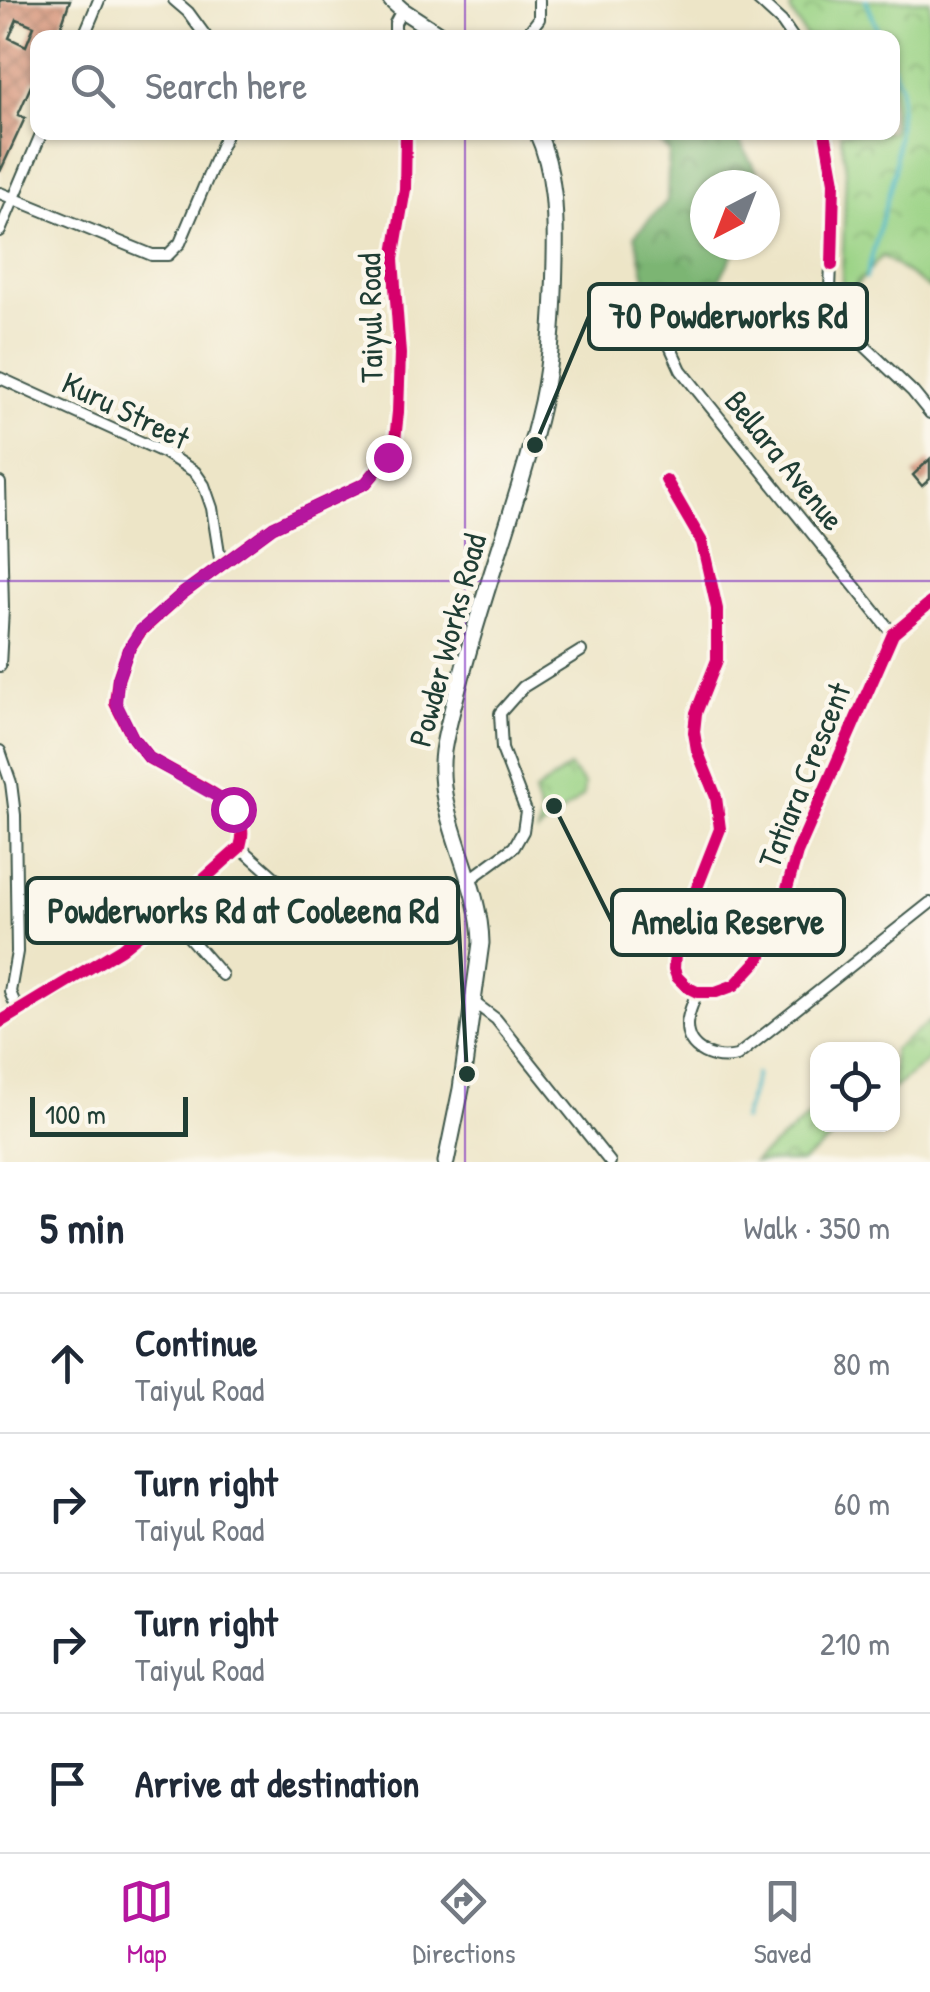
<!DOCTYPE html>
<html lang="en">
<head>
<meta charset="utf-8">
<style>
  body { margin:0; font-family:"Patrick Hand",sans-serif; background:#f2f2f3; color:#1f2937 }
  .controls { position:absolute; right:30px; bottom:30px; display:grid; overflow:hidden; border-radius:20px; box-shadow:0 2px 8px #0004 }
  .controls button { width:90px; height:90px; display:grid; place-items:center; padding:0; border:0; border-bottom:2px solid #e0e1e3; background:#fff; color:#1f2937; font:50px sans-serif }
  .compass { position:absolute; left:690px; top:170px; width:90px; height:90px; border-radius:50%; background:#fff; box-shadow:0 2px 8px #0004; rotate:222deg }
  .scale { position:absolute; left:30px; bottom:25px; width:158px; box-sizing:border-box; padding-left:10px; border:5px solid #1f3d34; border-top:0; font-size:28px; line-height:35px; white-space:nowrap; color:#1f3d34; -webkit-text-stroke:8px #fbf7ec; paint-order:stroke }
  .stop { position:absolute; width:30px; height:30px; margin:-22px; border:8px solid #b5179e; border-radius:50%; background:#fff }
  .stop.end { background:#b5179e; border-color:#fff; box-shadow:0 2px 10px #0008 }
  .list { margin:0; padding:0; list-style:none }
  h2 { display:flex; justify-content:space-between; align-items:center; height:130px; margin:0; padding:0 40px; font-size:42px }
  h2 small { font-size:32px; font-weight:400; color:#747a83 }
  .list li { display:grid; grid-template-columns:65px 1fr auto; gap:30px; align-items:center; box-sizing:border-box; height:140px; padding:0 40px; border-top:2px solid #e0e1e3 }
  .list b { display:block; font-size:38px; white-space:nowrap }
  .list p { margin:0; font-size:32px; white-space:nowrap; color:#747a83 }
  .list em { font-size:32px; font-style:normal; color:#747a83 }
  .icon { flex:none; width:55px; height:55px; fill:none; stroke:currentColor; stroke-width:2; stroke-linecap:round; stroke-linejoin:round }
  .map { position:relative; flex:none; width:930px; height:1162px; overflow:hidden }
  .search { position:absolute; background:#fff; box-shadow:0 2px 8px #0004; left:30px; right:30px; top:30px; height:110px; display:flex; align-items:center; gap:25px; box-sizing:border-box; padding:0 35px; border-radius:20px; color:#747a83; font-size:38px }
  .sheet { height:690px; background:#fff }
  nav { display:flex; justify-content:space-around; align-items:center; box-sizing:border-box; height:140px; border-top:2px solid #e0e1e3; background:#fff; font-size:28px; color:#747a83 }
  nav a { display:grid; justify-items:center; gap:5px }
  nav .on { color:#b5179e }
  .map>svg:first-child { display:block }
  .forest { fill:url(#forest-crowns); stroke:#4e7954; stroke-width:2.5 }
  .park { fill:url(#park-crowns); stroke:#5d885d; stroke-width:2.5 }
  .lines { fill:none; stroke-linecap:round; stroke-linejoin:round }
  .stream { stroke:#4ab7c5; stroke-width:4 }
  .building { fill:url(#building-cross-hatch); fill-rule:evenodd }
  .minor-casing { stroke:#3e564a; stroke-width:14 }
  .secondary-casing { stroke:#3e564a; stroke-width:19 }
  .minor { stroke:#fff; stroke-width:10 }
  .secondary { stroke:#fff; stroke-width:15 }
  .cycleway-casing { stroke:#fbf7ec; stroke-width:19 }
  .cycleway { stroke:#d6006c; stroke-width:12 }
  .route { stroke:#b5179e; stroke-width:12 }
  .grid { fill:none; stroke:#7b2cbf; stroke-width:2.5; stroke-opacity:0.55 }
  .labels { text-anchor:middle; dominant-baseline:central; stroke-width:9; stroke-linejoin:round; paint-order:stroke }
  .street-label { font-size:32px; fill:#1f3d34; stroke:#fbf7ec }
  .leader { fill:none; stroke:#1f3d34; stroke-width:4 }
  .callout-dot { fill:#1f3d34; stroke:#fbf7ec; stroke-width:4 }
  .callout { fill:#fbf7ec; stroke:#1f3d34; stroke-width:4 }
  .callout-label { font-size:35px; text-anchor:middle; font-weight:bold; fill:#1f3d34 }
</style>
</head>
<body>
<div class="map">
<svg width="930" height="1162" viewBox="0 0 930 1162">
  <defs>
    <pattern id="forest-crowns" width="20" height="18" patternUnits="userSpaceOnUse" patternTransform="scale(2.5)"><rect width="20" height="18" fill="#7cb573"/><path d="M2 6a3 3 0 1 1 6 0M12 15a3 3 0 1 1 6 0" fill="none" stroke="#65945f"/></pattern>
    <pattern id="park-crowns" width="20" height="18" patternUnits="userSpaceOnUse" patternTransform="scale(2.5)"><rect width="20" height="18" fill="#9bd386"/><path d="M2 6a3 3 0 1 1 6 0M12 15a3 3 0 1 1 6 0" fill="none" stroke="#7eac6e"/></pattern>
    <pattern id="building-cross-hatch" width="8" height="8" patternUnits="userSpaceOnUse" patternTransform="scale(2.5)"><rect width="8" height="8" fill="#d69378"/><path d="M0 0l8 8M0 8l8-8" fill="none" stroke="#ad7963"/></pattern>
  </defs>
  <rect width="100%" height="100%" fill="#fbf7ec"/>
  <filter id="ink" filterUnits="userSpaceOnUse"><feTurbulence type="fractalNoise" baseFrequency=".01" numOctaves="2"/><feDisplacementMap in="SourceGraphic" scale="20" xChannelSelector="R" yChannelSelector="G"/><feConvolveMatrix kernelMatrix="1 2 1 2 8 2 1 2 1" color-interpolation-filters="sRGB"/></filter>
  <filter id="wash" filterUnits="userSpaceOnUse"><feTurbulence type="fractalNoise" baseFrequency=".0048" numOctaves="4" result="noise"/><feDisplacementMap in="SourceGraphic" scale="40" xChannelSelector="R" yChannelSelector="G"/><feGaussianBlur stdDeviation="2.25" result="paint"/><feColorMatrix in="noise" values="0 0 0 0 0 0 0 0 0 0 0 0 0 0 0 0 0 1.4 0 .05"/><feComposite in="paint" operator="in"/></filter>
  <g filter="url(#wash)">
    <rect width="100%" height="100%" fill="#ede5c7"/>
    <path class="forest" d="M648,133H735L764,185H705V245H738L711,295L650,298L635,235L667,201L669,151Z"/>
    <g class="park">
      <path d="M790,0H930V289L882,256L841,303L846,169L840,133L892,132V38L806,37L790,10L794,3Z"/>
      <path d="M569,767L584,784L583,796L538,832L541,816L534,793Z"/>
      <path d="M930,1021V1059L893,1089V1050Z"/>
      <path d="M817,1110L818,1124L849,1125L802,1162H753Z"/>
    </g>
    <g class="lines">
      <g class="stream">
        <path d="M866,0L881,38"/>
        <path d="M866,278L895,170L901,86L892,66"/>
        <path d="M743,1120L756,1074"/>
      </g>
    </g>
    <g id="blocks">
      <g class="building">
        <path d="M0,0H70L57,38H38V80L34,79L18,115L25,118L0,172ZM17,19L34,26L26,46L9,38Z"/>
        <path d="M930,459V479L922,486L913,475Z"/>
      </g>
    </g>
  </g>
  <g filter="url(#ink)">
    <use href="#blocks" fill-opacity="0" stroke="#3e564a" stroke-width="2.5"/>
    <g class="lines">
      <defs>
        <g id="minor">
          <path d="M174,0L188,12L207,38"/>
          <path d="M758,0L782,22L793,38"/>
          <path d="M83,38L99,0"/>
          <path d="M395,38V23L402,10"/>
          <path d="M524,38L539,19V0"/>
          <path d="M825,132L834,182L830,290L834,308L847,329L913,392L930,413"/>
          <path d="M0,193L152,255H168L180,243L227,132"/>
          <path d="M0,231L42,132"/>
          <path d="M673,305L670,346L681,370L893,634"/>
          <path d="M0,378L165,453L195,472L204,485L212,508L221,565"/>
          <path d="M666,480L702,542L717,609V660L696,713L694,732L697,750L716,797L720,829L691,903L675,953L674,969L677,977L687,987L697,992H716L735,985L759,959L778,921L797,853L893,634L930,603"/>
          <path d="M0,483L3,608L0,666"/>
          <path d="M0,751L11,783L15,815L17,952L10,992L18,1011"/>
          <path d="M240,847L305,904"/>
          <path d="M469,880L514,847L523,831L526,811L502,749L500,713L523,687L581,651"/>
          <path d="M167,912L222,975"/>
          <path d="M697,992C694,1001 687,1015 687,1025C687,1052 715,1061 737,1056L930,903"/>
          <path d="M472,1001L496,1019L610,1162"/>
          <path d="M0,1022L121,949L167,912L240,847C244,834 243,820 233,809C220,793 169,770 149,758L133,738L115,703L118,679L128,650L141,631L182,594L273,527L366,483L388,457L395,440L398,412L400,354L393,259L405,189L406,132"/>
        </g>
        <g id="secondary">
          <path d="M391,0L402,10L445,38"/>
          <path d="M446,1162L461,1089L481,943C480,877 434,817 443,751C447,727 454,702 461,678C485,585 521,495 542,402C552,355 554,306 555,258C556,216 555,171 537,132"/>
        </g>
      </defs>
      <use href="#minor" class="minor-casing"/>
      <use href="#secondary" class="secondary-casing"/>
      <use href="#minor" class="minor"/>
      <use href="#secondary" class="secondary"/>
      <defs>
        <g id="cycleway">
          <path d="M825,132L834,182L832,265"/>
          <path d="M666,480L702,542L717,609V660L696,713L694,732L697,750L716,797L720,829L691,903L675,953L674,969L677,977L687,987L697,992H716L735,985L759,959L778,921L797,853L893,634L930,603"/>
          <path d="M0,1022L121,949L167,912L240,847C244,834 243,820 233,809C220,793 169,770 149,758L133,738L115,703L118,679L128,650L141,631L182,594L273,527L366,483L388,457L395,440L398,412L400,354L393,259L405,189L406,132"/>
        </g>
      </defs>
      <use href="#cycleway" class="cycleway-casing"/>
      <use href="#cycleway" class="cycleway"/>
    </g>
  </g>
  <g class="lines" filter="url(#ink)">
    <path class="route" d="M233,809L220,798L149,758L133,738L116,703L118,679L128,650L140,631L182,594L273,527L366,483L388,457"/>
  </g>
  <path class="grid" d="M465,0V38M465,132V1162M0,581H930"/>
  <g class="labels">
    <g class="street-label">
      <text transform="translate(370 318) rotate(-91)">Taiyul Road</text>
      <text transform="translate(126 410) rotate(26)">Kuru Street</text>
      <text transform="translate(785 460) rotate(51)">Bellara Avenue</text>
      <text transform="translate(447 640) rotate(-75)">Powder Works Road</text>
      <text transform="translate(804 775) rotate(-68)">Tatiara Crescent</text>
    </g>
  </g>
  <path class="leader" d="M535 445L589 316M467 1074L458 911M554 806L612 922"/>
  <g class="callout-dot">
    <circle cx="535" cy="445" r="10"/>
    <circle cx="467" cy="1074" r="10"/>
    <circle cx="554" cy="806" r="10"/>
  </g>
  <g class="callout">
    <rect x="589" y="284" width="278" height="65" rx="10"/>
    <rect x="27" y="878" width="431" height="65" rx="10"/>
    <rect x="612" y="890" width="232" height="65" rx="10"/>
  </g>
  <g class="callout-label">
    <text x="728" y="328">70 Powderworks Rd</text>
    <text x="243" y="923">Powderworks Rd at Cooleena Rd</text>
    <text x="728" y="934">Amelia Reserve</text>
  </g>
</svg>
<div class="controls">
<button><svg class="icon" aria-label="locate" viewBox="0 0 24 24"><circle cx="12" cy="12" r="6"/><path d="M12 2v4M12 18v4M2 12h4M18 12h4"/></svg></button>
</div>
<svg class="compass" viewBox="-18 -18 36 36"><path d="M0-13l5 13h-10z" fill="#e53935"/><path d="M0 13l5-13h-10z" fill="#747a83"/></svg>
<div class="scale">100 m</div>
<div class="stop" style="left:233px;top:809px"></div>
<div class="stop end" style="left:388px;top:457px"></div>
<div class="search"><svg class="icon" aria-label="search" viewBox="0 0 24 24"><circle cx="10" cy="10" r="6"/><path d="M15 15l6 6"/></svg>Search here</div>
</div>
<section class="sheet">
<h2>5 min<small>Walk · 350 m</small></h2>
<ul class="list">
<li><svg class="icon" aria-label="ahead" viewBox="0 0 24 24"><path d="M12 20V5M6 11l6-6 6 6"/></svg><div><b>Continue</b><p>Taiyul Road</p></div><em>80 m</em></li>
<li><svg class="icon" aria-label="right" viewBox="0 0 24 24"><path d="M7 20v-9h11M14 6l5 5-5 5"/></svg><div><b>Turn right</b><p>Taiyul Road</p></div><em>60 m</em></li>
<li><svg class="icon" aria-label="right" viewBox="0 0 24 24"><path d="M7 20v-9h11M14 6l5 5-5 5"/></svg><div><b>Turn right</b><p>Taiyul Road</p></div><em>210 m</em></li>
<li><svg class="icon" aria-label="arrive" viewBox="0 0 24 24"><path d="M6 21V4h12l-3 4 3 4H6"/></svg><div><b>Arrive at destination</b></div></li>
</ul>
</section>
<nav>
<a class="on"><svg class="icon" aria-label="map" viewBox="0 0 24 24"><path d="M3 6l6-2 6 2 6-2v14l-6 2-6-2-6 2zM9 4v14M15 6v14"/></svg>Map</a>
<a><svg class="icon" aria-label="directions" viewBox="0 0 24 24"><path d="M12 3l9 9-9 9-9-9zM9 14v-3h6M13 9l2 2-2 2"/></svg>Directions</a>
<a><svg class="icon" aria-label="saved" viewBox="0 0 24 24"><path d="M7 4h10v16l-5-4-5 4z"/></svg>Saved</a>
</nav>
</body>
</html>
